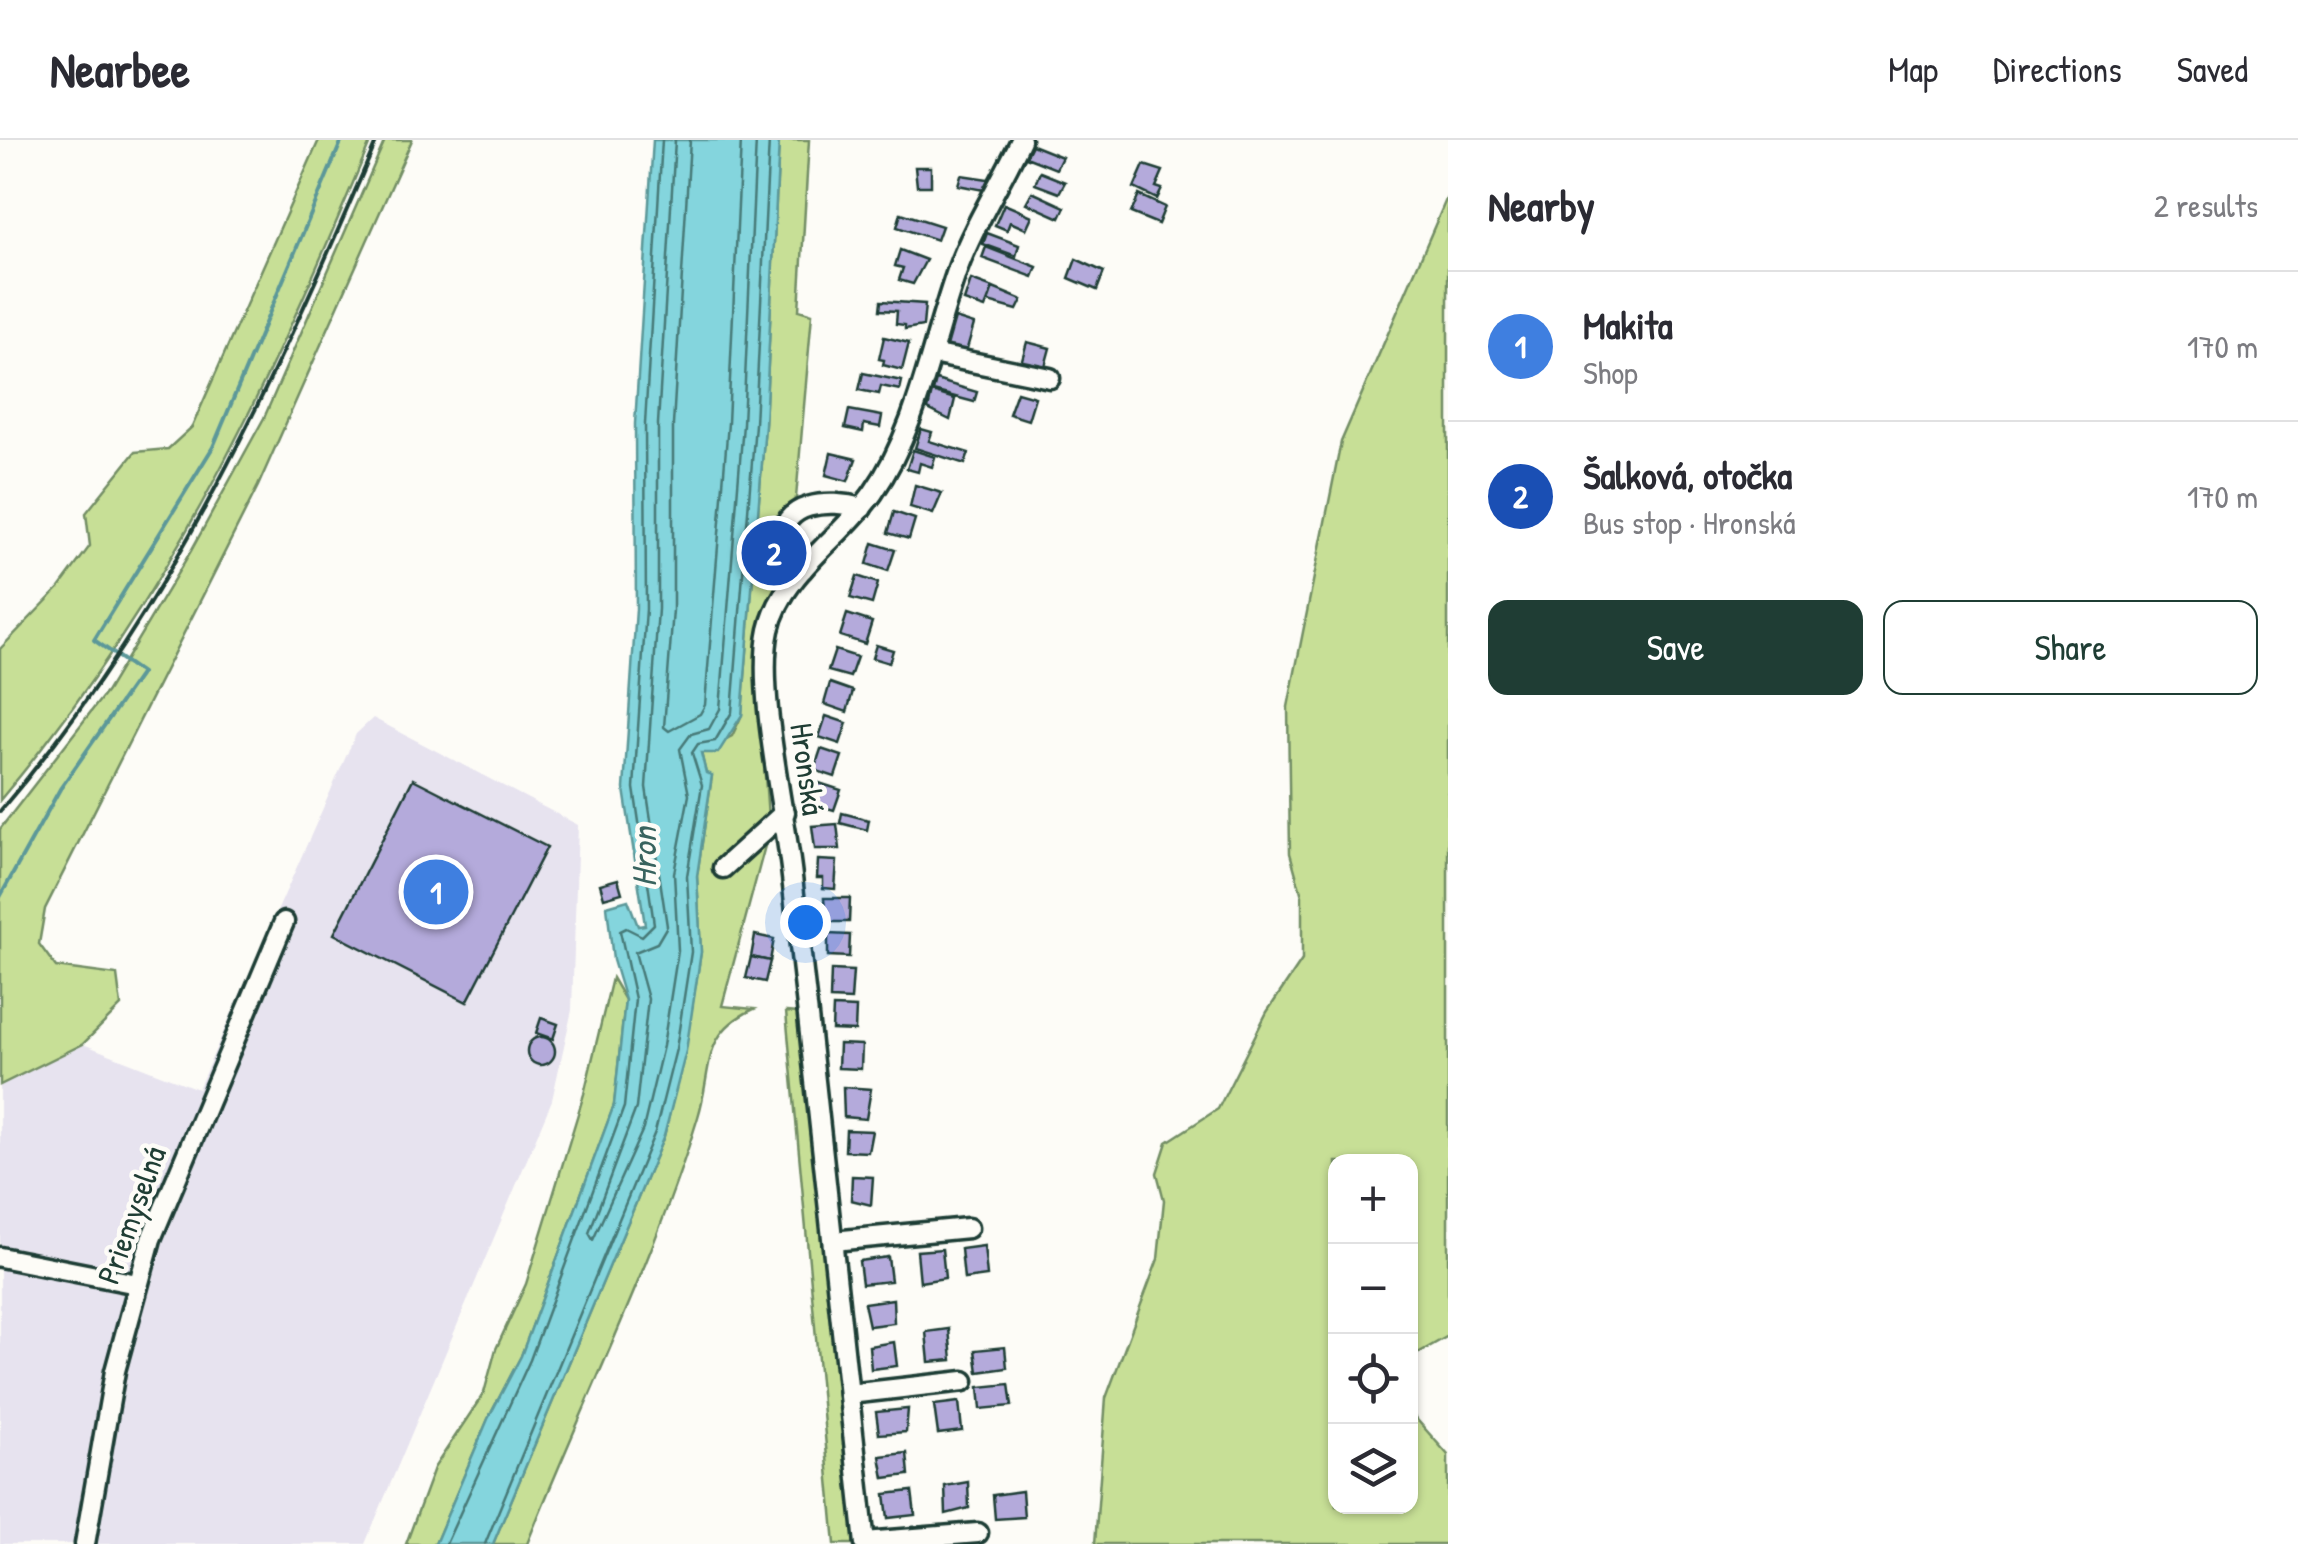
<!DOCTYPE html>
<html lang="en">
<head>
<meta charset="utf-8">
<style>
  body { margin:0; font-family:"Patrick Hand",sans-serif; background:#f7f7f7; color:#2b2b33 }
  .controls { position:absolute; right:30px; bottom:30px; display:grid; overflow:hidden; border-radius:20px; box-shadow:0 2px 8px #0004 }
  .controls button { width:90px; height:90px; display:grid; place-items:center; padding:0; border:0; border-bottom:2px solid #e1e1e2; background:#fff; color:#2b2b33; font:50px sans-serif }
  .you { position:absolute; left:805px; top:782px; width:35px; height:35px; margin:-25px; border:8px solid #fff; border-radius:50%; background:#1a73e8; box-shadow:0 0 0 15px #1a73e833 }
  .badge { display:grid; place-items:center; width:65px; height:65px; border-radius:50%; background:#1f3d34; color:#fff; font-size:32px; font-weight:700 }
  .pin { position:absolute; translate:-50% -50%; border:5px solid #fff; box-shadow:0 2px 10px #0006 }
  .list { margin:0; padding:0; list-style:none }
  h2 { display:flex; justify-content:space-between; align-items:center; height:130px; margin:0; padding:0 40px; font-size:42px }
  h2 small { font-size:32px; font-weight:400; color:#7c7c81 }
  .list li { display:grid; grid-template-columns:65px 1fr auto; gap:30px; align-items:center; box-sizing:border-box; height:150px; padding:0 40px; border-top:2px solid #e1e1e2 }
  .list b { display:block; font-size:38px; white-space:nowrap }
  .list p { margin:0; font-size:32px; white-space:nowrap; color:#7c7c81 }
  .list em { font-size:32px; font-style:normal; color:#7c7c81 }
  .actions { display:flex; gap:20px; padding:30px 40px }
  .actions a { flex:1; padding:22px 0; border:2px solid #1f3d34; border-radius:20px; text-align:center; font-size:35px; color:#1f3d34 }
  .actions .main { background:#1f3d34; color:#fff }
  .icon { flex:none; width:55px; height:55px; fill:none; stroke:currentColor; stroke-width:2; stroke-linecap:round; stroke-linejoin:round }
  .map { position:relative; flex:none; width:1448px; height:1404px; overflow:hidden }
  header { display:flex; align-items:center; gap:60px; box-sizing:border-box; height:140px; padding:0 50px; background:#fff; border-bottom:2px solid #e1e1e2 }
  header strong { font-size:48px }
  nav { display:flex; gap:55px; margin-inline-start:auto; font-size:35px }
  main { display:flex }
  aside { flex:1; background:#fff }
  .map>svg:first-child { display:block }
  .built { fill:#e7e3ef }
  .green { fill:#c7df96; stroke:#738e65; stroke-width:2.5 }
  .water { fill:#84d5dd; stroke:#5c9899; stroke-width:2.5 }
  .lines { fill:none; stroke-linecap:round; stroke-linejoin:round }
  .shore { stroke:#477a78; stroke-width:2.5 }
  .stream { stroke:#5c9899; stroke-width:4 }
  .building { fill:#b4aadb; stroke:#1f3d34; stroke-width:2.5 }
  .minor-casing { stroke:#1f3d34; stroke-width:25 }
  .minor { stroke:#fdfcf7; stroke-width:18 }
  .rail { stroke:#1f3d34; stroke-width:4 }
  .labels { text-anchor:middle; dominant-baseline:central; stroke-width:9; stroke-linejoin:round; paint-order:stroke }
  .street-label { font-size:32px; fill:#1f3d34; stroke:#fdfcf7 }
  .water-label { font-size:35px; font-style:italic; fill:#38635e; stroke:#fdfcf7 }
</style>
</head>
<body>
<header>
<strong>Nearbee</strong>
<nav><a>Map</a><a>Directions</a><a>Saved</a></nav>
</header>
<main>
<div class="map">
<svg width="1448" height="1404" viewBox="0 0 1448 1404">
  <rect width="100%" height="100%" fill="#fdfcf7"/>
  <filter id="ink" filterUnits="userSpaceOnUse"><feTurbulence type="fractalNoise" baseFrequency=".01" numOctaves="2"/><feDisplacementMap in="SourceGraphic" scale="20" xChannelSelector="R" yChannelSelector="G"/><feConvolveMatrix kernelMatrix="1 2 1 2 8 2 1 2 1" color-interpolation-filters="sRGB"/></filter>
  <g filter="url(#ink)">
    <path class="built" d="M373,578L578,685L572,870L552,960L365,1404H0V945L83,904L198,949L356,594Z"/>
    <g class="green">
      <path d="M319,0H371C270,242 171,458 0,660V509L59,448L90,406L86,373L135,312L168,309L192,287Z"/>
      <path d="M385,0H412L258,346L45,769L39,804L56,827L117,835L121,866L83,904L0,945V689L107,551L191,411L264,278Z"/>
      <path d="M779,0H809L799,170L812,174L796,358L777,377L770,400L789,434L772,457L762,486L757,525L769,691L722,866L754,869C700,893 713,929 698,977C653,1124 584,1261 527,1404H493L664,996L685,911L701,812L697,736L712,636L706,634L701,612L732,596L742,575L765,285Z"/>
      <path d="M1448,55V1196L1411,1217L1410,1022H1336V1366H1410L1411,1273L1448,1315V1404H1095L1106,1258L1158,1119L1164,1060L1157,1033L1167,1002L1218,969L1267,872L1302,820V756L1290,713L1288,567L1341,302Z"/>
      <path d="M612,838L625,860L614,965L521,1216L488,1279L435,1404H406L434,1328L484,1253L496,1209L526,1144L584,954Z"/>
      <path d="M786,872L797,873L825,1093L856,1404H835Z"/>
    </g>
    <path class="water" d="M653,0H779L765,285L742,575L718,613H701L706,633L712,635L697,736L701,812L686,911L664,996L493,1404H435L488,1279L521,1216L614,965L625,860L613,820L607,766L628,760L638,786L645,785L624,649L636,469L635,284Z"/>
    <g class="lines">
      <g class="shore">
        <path d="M675,0L658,284V469L646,647L667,786L657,803L635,812L648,859L636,968L589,1093L593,1100L643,989L663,906L678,810L674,733L689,655L680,609L691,594L709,589L720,569L743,284L756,0"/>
        <path d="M690,0L673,285V470L664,587L669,591L700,574L705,565L728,283L741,0"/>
        <path d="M446,1404L530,1220L624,967L635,859L620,791L626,788L642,796L654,784L634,648L646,469L645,284L662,0"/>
        <path d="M485,1404L655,992L676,909L691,812L687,736L702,645L692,613L698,604L715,601L732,572L755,284L769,0"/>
      </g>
      <path class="stream" d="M0,757L60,649L141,533L94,500L213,307L342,0"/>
    </g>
    <g class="building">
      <path d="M1032,5L1062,17L1056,29L1026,17Z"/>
      <path d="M1144,25L1163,31L1156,47L1162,49L1157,59L1134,48Z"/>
      <path d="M915,27H931V46H917Z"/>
      <path d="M1040,32L1065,42L1059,53L1035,44Z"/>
      <path d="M961,35L988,39L984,50L958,45Z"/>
      <path d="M1032,52L1065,67L1060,78L1026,63Z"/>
      <path d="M1139,55L1165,67L1158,84L1131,73Z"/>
      <path d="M1004,64L1032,76L1026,89L1010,82L1007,90L995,85Z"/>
      <path d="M901,73L942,86L937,100L897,87Z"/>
      <path d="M987,93L1019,105L1016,116L983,104Z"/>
      <path d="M986,107L1037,127L1033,137L982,118Z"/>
      <path d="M900,110L926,120L913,144L899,140L903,128L895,126Z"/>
      <path d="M1076,119L1104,132L1097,150L1069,138Z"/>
      <path d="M971,140L993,148L985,168L964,161Z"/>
      <path d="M993,148L1022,160L1017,170L988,162Z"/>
      <path d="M881,161L925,164L923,186L905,189V185L896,184L897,171L880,170Z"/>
      <path d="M955,178L974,184L966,212L947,206Z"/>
      <path d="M884,197L909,203L902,230L883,225L884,220L879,219Z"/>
      <path d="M1027,202L1050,208L1044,230L1021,223Z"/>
      <path d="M863,233L902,241L900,250L881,246L879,254L859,250Z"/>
      <path d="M936,240L977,252L974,262L933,251Z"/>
      <path d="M932,252L955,259L950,280L928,269Z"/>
      <path d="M1017,252L1035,257L1028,280L1009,274Z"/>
      <path d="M849,270L882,276L880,287L864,284L863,292L845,288Z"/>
      <path d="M921,289L932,292L929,301L969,313L965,324L915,308Z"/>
      <path d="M913,310L935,317L932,327L920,323L918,332L907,329Z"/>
      <path d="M831,313L856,319L848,341L826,335Z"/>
      <path d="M915,345L942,353L933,374L910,367Z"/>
      <path d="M894,372L915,379L909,399L888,393Z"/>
      <path d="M873,403L895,410L888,431L867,424Z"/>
      <path d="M857,436L878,443L872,464L850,458Z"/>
      <path d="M847,474L872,482L865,504L840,496Z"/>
      <path d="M876,505L893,510L889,523L872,518Z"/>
      <path d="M835,510L857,517L850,537L828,531Z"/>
      <path d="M830,543L853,551L847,572L824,564Z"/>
      <path d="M826,576L847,583L840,604L819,597Z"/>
      <path d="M821,609L842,616L835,637L814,630Z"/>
      <path d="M413,639L547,707L467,862L334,794Z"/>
      <path d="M816,642L841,650L834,670L810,663Z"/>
      <path d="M842,673L869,680L867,690L840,683Z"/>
      <path d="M837,684L840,709H815L812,686Z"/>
      <path d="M818,720L837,721L835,749L823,748V738H817Z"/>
      <path d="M618,739L622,753L604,758L600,744Z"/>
      <path d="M824,758H850L849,782H826Z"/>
      <path d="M828,794L850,795L849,817L828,816Z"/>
      <path d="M755,795L774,799L770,821L751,817Z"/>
      <path d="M751,817L770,821L765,842L746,838Z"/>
      <path d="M831,830L853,831L851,860L830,859Z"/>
      <path d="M833,867L856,868L855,891L832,890Z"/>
      <path d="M541,878L558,884L553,899L536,893Z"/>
      <circle cx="541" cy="911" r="14"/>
      <path d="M839,904L862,905L861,929L838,928Z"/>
      <path d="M843,947L871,949L866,979L844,977Z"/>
      <path d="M846,990L872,991L868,1012L845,1011Z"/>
      <path d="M852,1036L873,1037L871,1065L851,1060Z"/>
      <path d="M984,1106L987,1136L964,1139L961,1109Z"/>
      <path d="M942,1109L945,1138L920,1142L917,1111Z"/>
      <path d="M888,1117L891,1141L862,1144L859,1121Z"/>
      <path d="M893,1159L894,1183L869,1186L864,1163Z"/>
      <path d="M949,1189L952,1220L929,1222L926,1192Z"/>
      <path d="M894,1202L897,1226L871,1229L869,1206Z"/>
      <path d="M1005,1207L1007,1228L978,1232L975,1210Z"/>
      <path d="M1009,1244L1012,1266L981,1269L979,1247Z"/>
      <path d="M959,1262L962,1291L938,1294L934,1265Z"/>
      <path d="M908,1269L906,1292L879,1294L876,1272Z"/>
      <path d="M907,1313L909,1335L884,1338L880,1316Z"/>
      <path d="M968,1342L969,1368L946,1374L945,1346Z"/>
      <path d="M912,1351L915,1375L888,1378L885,1354Z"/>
      <path d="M1022,1351L1024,1377L995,1379L993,1355Z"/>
    </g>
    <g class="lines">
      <defs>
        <g id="minor">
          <path d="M932,214L1050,238"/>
          <path d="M803,429L781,405C779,361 830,359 862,368"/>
          <path d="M723,728L785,672"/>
          <path d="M833,1101L968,1088"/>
          <path d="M0,1117L137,1144"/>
          <path d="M849,1254L964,1241"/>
          <path d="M865,1402L978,1393"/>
          <path d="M85,1404L115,1231L151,1099L284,782"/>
          <path d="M865,1404C842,1181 818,959 792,737C785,670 756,550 769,490C782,432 841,399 873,353C919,287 931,203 958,128C974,84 1001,43 1021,0"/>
        </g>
      </defs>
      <use href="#minor" class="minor-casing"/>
      <use href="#minor" class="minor"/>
      <path class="rail" d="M0,671C170,473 275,238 377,0"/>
    </g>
  </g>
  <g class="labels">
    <g class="street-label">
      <text transform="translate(808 629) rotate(82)">Hronská</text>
      <text transform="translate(131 1075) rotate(-70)">Priemyselná</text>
    </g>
    <g class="water-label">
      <text transform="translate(643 717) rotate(-90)">Hron</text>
    </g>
  </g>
</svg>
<div class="controls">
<button>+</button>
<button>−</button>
<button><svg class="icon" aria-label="locate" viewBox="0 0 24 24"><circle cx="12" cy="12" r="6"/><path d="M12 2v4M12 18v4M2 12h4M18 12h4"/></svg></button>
<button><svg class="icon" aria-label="layers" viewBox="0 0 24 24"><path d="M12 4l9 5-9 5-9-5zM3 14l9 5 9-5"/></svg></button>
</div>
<div class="you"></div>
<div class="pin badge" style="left:436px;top:752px;background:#3f7fe0">1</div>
<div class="pin badge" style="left:774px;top:413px;background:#1a4fb4">2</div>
</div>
<aside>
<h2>Nearby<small>2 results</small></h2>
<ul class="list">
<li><span class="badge" style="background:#3f7fe0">1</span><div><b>Makita</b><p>Shop</p></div><em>170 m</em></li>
<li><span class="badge" style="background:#1a4fb4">2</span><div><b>Šalková, otočka</b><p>Bus stop · Hronská</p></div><em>170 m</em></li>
</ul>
<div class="actions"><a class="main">Save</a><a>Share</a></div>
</aside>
</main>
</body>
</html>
